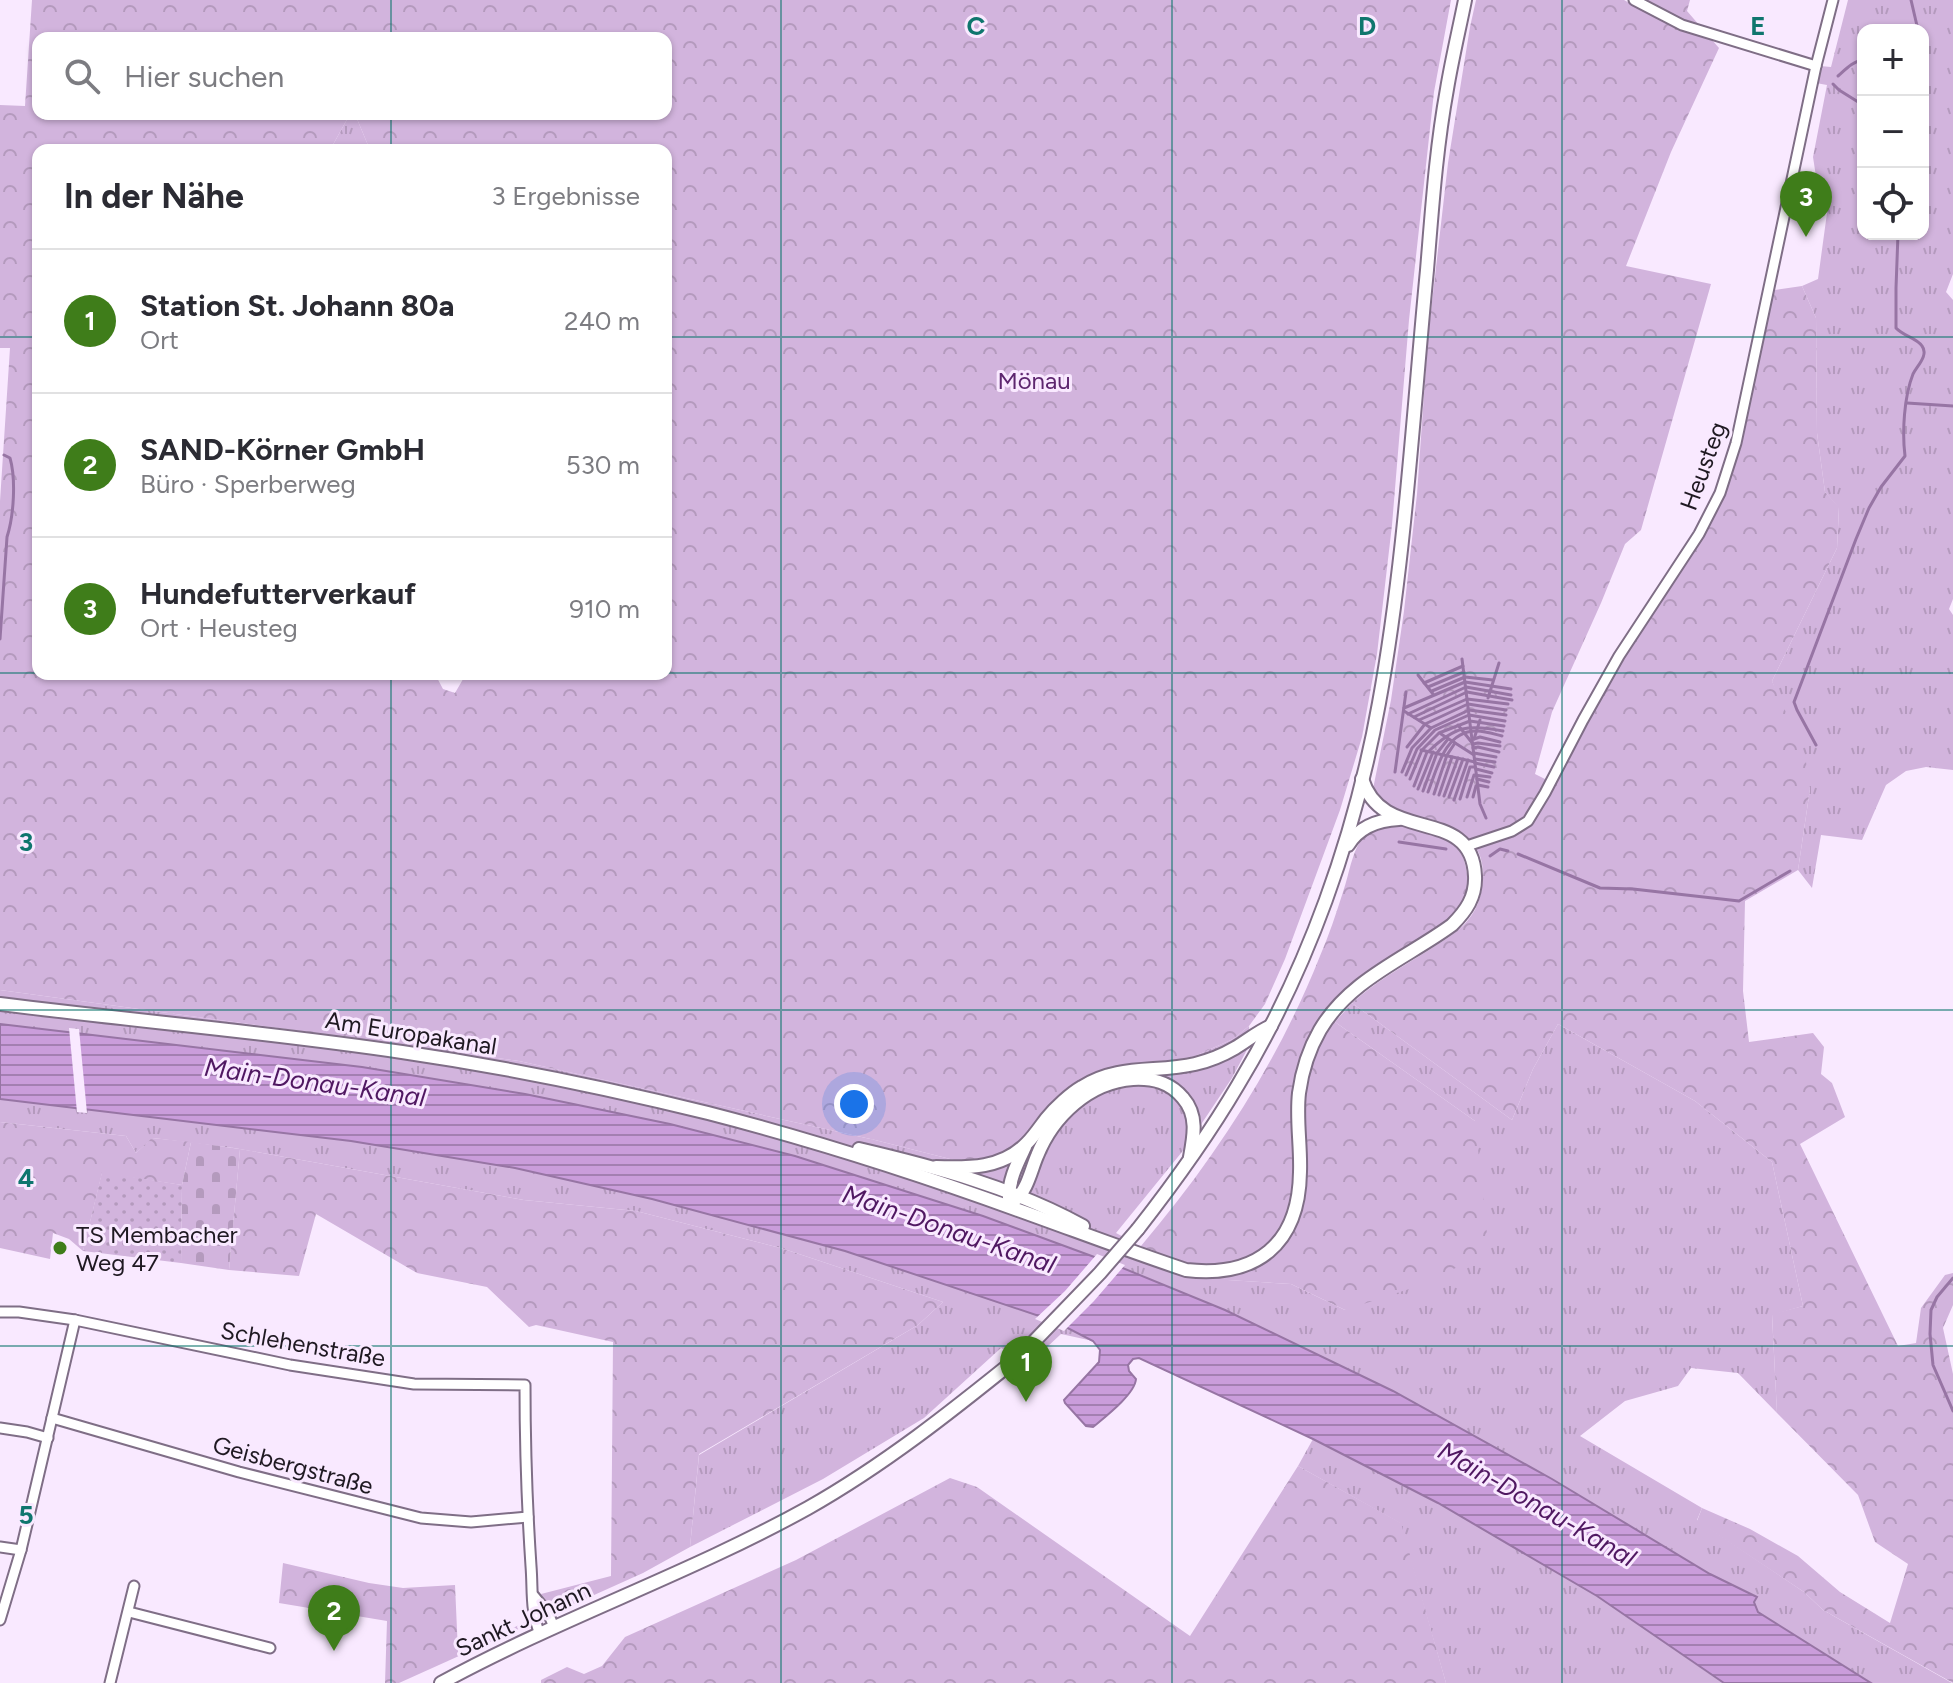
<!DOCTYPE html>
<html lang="de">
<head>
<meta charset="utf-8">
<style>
  body { margin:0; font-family:Figtree,sans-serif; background:#f7f7f7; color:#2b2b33 }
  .controls { position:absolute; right:24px; top:24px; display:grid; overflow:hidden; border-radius:16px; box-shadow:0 2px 6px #0004 }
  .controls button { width:72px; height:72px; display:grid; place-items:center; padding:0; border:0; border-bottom:2px solid #e1e1e2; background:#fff; color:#2b2b33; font:40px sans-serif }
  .you { position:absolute; left:854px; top:1104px; width:28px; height:28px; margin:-20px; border:6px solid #fff; border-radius:50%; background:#1a73e8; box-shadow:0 0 0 12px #1a73e833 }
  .badge { display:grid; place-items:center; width:52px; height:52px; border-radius:50%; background:#3f7d1a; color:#fff; font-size:26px; font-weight:700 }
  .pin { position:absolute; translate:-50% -66px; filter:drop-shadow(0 2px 4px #0008) }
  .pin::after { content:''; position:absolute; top:42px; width:28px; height:24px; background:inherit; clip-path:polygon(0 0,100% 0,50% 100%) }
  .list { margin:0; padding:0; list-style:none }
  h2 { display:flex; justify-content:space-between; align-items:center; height:104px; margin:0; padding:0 32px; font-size:34px }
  h2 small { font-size:26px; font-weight:400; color:#7c7c81 }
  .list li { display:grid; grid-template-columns:52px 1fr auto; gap:24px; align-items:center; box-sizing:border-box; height:144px; padding:0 32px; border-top:2px solid #e1e1e2 }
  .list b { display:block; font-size:30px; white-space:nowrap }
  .list p { margin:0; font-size:26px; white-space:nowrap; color:#7c7c81 }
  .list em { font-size:26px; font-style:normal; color:#7c7c81 }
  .icon { flex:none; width:44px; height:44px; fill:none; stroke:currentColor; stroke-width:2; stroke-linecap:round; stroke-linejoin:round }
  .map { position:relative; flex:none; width:1953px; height:1683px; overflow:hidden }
  .search { position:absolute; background:#fff; box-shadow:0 2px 6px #0004; left:32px; top:32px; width:640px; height:88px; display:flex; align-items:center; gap:20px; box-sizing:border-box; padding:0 28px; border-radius:16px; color:#7c7c81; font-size:30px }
  .panel { position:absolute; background:#fff; box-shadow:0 2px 6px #0004; left:32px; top:144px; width:640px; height:536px; border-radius:16px }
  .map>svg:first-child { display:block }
  .grass { fill:url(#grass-tufts); fill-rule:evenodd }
  .forest { fill:url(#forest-crowns); fill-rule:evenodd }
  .cemetery { fill:url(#cemetery-stones) }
  .garden { fill:url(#garden-dots) }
  .water { fill:url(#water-rules); stroke:#9775a4; stroke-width:2 }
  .pier { fill:#f9e9ff }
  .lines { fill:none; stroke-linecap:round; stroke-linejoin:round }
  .stream { stroke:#9775a4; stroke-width:3 }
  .minor-casing { stroke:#7f6e86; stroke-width:13 }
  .secondary-casing { stroke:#7f6e86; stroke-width:16 }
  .minor { stroke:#fff; stroke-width:9 }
  .secondary { stroke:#fff; stroke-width:12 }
  .secondary-bridge-casing { stroke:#7f6e86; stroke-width:16; stroke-linecap:butt }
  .secondary-bridge { stroke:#fff; stroke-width:12 }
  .grid { fill:none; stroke:#0f766e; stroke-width:2; stroke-opacity:0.55 }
  .poi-dot { fill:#3f7d1a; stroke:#f9e9ff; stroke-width:3 }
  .labels { text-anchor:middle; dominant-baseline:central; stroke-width:6; stroke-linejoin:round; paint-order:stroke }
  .park-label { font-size:24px; fill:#5d266f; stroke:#f9e9ff }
  .street-label { font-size:24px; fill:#1f1922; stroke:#f9e9ff }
  .poi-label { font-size:24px; fill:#1f1922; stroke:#f9e9ff; text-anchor:start }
  .water-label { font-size:26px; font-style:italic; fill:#501862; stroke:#f9e9ff }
  .grid-label { font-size:26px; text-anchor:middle; font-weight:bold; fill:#0f766e; stroke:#f9e9ff; stroke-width:6; stroke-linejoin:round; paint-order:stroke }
</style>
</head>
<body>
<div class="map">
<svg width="1953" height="1683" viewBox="0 0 1953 1683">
  <defs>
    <pattern id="grass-tufts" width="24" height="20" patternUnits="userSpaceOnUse" patternTransform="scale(2)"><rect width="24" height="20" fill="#d2b4dd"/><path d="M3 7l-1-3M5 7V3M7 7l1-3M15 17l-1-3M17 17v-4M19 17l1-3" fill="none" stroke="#b49abd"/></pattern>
    <pattern id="forest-crowns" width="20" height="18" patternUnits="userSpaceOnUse" patternTransform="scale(2)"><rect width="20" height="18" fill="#d2b4dd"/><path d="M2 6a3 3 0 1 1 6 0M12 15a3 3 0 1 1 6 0" fill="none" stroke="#b49abd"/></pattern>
    <pattern id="cemetery-stones" width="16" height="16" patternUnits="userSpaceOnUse" patternTransform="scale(2)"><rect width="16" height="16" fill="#d2b4dd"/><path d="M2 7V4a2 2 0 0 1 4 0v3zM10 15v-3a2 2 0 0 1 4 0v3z" fill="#b49abd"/></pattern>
    <pattern id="garden-dots" width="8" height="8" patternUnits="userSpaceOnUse" patternTransform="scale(2)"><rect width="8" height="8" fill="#d2b4dd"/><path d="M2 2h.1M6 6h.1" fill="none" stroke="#b49abd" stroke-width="1.8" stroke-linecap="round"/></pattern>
    <pattern id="water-rules" width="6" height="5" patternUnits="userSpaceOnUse" patternTransform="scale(2)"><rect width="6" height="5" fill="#ca9ddb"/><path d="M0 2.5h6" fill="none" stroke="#a37fb1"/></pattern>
  </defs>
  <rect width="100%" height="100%" fill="#f9e9ff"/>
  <g class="grass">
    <path d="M1848,0H1953V274L1946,292L1953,300V599L1949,609L1953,615V770L1926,767L1906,771L1886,785L1862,840L1821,835L1812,888L1798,870L1810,789L1772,681L1837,548L1839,508L1825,492L1817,433L1816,318L1802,286L1818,279L1827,213L1820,203L1813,157L1827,85L1816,83L1820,66L1831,67ZM1863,30H1923V234H1863Z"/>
    <path d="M350,114H355L370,150H330Z"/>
    <path d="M0,990L519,1061L875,1140L962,1162L1041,1116L1056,1099L1085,1079L1128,1064L1172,1061L1195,1056L1233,1039L1249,1026L1250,1044L1232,1078L1186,1147L1116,1233C1135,1243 1152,1255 1171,1264C1187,1273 1208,1274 1226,1277L1228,1280L1291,1284L1345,1310L1475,1121L1335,1022L1352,1003L1512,1120L1533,1069L1558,1024L1695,1101L1772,1162L1803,1306L1772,1315L1777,1413L1738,1373L1691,1368L1678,1386L1625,1401L1580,1436L1702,1508L1697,1520L1804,1592L1823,1610L1952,1683H1871L1758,1612L1754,1602L1756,1596L1710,1574L1552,1479L1393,1391L1225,1310L1108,1262L983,1216L795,1156L525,1094L362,1067L0,1024Z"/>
    <path d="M0,1099L252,1128L351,1141L515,1168L652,1199L845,1251L1054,1321L1093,1341L1061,1334L1031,1362L1001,1348L924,1418L823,1479L690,1547L699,1455L918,1325L943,1302L784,1249L636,1211L524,1200L234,1148L153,1138L136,1153L126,1136L0,1122Z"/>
    <path d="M1313,1439C1410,1488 1507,1538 1598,1597C1641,1624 1681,1656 1724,1683H1446L1400,1523L1298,1466Z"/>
  </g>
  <g class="forest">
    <path d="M32,0H1451L1434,92L1409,320L1392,525L1377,654L1362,737L1340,810L1285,959L1265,1004L1249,1026L1233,1039L1195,1056L1172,1061L1128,1064L1085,1079L1056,1099L1022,1139L1009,1149L985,1159L962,1162L875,1140L519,1061L0,990V501L10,348H0V105L25,106ZM38,38H666V114H355L370,150H666V674H466L455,693L443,689L435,674H38V150H330L350,114H38Z"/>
    <path d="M1476,0H1624L1633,5L1636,0H1690L1687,11L1719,48L1671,152L1626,266L1711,284L1641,530L1625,544L1601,603L1552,712L1535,774L1547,780L1577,718L1601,678L1720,494L1768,291L1802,286L1816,318L1817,433L1825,492L1839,507L1837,548L1772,681L1805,755L1810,789L1798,870L1745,901L1743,991L1749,1042L1813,1033L1824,1047L1821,1074L1832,1083L1845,1117L1800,1144L1898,1346L1916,1343L1921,1308L1945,1275L1953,1273V1305L1943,1328L1953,1374V1683L1823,1610L1804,1592L1697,1521L1702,1508L1750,1529L1798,1556L1840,1592L1890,1623L1908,1564L1875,1542L1858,1495L1777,1413L1772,1314L1803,1306L1772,1162L1695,1101L1558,1024L1533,1069L1512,1120L1352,1003C1375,982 1402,967 1429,950C1442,941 1458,933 1468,920C1479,907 1483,891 1483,874C1484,825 1425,820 1390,810L1381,805L1373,789L1391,700L1404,611L1417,494L1428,337L1448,163L1470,27Z"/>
    <path d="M1392,824C1408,828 1426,829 1440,834C1472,847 1476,897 1452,918C1443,926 1431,931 1421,938C1384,961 1347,981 1321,1017L1335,1022L1475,1121L1489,1253L1409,1289L1345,1310L1291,1284L1227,1280L1226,1277L1186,1270L1172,1265L1141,1246C1215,1159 1278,1062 1320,956C1329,935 1336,914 1343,892C1350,873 1352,845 1369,831C1376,826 1385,826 1392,824Z"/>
    <path d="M0,1122L126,1136L136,1153L152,1138L191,1142L182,1185L102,1173L83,1251L69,1239L53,1233L50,1259L0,1248Z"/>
    <path d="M240,1149L524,1200L636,1211L784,1249L943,1302L918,1325L699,1454L690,1547L643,1573L399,1683H385L387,1621L279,1603L283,1563L369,1583L403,1588L455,1585L458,1652L511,1629L551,1609L541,1594L611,1576L613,1342L536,1325L529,1327L487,1287L417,1273L316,1214L299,1276L229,1270Z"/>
    <path d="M1298,1466L1401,1523L1446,1683H541V1680L567,1667L584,1674L602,1666L625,1637L796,1560L950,1478L977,1487L1190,1636Z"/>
  </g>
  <path class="cemetery" d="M191,1142L240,1149L229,1270L181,1263L182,1185Z"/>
  <path class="garden" d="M102,1172L182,1185L181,1263L83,1251Z"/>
  <path class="water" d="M0,1024L362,1067L525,1094L670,1124L795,1156L983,1216L1108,1262L1225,1310L1393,1391L1552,1479L1710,1574L1757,1597L1754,1602L1758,1612L1871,1683H1724L1597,1596L1438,1503L1313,1439L1139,1358L1133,1359L1128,1365L1129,1371L1136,1379C1135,1394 1105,1417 1093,1427L1086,1426L1065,1403L1064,1400L1099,1362L1100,1350L1093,1341L1054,1321L845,1251L652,1199L515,1168L351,1141L0,1099Z"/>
  <g class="pier">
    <path d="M69,1028L79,1029L87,1113L77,1112Z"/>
    <path d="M1097,1254L1125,1265L1094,1301L1064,1331L1035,1319L1065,1291Z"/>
  </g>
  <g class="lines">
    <g class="stream">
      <path d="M1911,0L1918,30"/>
      <path d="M1838,76C1845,70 1853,61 1863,60"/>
      <path d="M1833,84L1839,90L1863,105"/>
      <path d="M1907,403L1953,406"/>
      <path d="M0,639L7,537C14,515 16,479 10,458L4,455"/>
      <path d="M1462,659L1480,804L1486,818"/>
      <path d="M1418,675L1433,694"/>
      <path d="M1424,683L1463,666"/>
      <path d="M1428,687L1464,672"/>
      <path d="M1432,691L1465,677L1493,680"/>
      <path d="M1488,698L1499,663"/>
      <path d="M1404,708L1465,682L1511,689"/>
      <path d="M1404,711L1431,728"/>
      <path d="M1408,714L1466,687L1511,695"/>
      <path d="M1414,717L1467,692L1512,700"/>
      <path d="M1419,720L1467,699L1508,704"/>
      <path d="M1458,725L1473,744"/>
      <path d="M1441,734L1474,755"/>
      <path d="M1474,739L1480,720"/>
      <path d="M1474,739L1480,737L1500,742"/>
      <path d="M1473,744L1478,743L1500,746"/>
      <path d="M1816,745L1797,710L1794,702L1856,539L1869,508L1881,487L1905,456C1902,432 1904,397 1913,374C1917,366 1929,355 1922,346C1917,338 1903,336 1896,328V288L1898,234"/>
      <path d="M1407,747L1425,724L1468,704L1506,710"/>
      <path d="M1473,748L1478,747L1499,752"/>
      <path d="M1421,750L1475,762"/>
      <path d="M1429,751C1455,726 1468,724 1503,731"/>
      <path d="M1474,753L1496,757"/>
      <path d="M1475,759L1495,762"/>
      <path d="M1475,763L1494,767"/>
      <path d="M1476,769L1492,773"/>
      <path d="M1395,772L1406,692"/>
      <path d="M1402,772L1412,748L1431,728L1469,710L1506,715"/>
      <path d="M1406,775L1417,749L1435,730L1469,715L1505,721"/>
      <path d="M1410,779L1422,750L1439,733L1470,721L1504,726"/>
      <path d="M1477,779L1489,782"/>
      <path d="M1478,785L1488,787"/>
      <path d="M1414,786L1427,752"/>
      <path d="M1418,789L1433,752"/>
      <path d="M1423,791L1437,753L1448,739"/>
      <path d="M1428,792C1437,769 1445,730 1477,731C1485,731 1494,734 1502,736"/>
      <path d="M1434,794L1447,755L1455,743"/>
      <path d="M1439,795L1452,757"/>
      <path d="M1444,796L1458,758"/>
      <path d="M1449,797L1463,759"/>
      <path d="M1467,797L1474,775L1490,777"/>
      <path d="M1473,797L1476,786"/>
      <path d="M1460,799L1470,767H1475"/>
      <path d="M1454,800L1468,760"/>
      <path d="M1399,842L1446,849"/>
      <path d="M1518,854L1600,888L1633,889L1739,901L1790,871"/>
      <path d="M1490,856L1500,849L1508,851"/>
      <path d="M1953,1278L1937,1297L1931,1310L1930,1334L1933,1365L1953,1411"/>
    </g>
    <defs>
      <g id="minor">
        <path d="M1634,0L1682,25L1816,66"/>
        <path d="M1467,846L1512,831L1528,821L1545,793L1583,720L1619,656L1699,534L1720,493L1736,443L1816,66L1833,0"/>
        <path d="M0,1312H19L75,1320L290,1365L414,1384L525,1385C525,1445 527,1506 531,1566C533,1591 530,1611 540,1634"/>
        <path d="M52,1418L239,1472L421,1518L471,1522L528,1517"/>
        <path d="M0,1428L27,1432L48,1438"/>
        <path d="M0,1547L21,1550"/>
        <path d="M534,1596L548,1613L554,1627"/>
        <path d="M129,1612L270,1648"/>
        <path d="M0,1620L21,1550L75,1320"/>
        <path d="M110,1683L134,1586"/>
      </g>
      <g id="secondary">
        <path d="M1348,845C1359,827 1378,820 1399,819"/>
        <path d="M0,1004C134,1021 268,1032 402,1052C505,1067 607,1088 708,1113C813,1140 916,1173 1018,1210C1074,1230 1129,1251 1186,1270C1256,1278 1299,1245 1300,1172C1301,1146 1296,1119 1299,1093C1302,1071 1309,1049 1320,1030C1350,979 1407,958 1452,925C1466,911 1476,897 1475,876C1472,804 1383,846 1362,779"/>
        <path d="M859,1149C936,1167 1014,1188 1083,1226"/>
        <path d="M936,1167C969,1168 1002,1169 1027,1143C1034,1136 1040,1127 1046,1119C1055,1108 1070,1094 1082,1087C1118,1064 1156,1073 1195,1064C1208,1061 1223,1055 1235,1048C1247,1041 1257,1032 1271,1026"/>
        <path d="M1009,1198C1009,1179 1017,1164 1025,1147"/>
        <path d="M1015,1200C1027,1191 1031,1170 1037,1156C1053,1116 1089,1082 1133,1079C1153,1078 1170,1082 1183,1098C1198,1115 1194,1136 1190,1157"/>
        <path d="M1138,1229C1174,1183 1208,1136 1238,1085C1308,969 1355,836 1379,703C1405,561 1413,414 1427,270C1432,210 1436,149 1447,89C1452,59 1459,30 1465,0"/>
        <path d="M441,1683C560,1618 689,1574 808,1508C884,1465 952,1411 1020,1356"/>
      </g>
    </defs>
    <use href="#minor" class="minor-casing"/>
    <use href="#secondary" class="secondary-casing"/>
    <use href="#minor" class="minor"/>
    <use href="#secondary" class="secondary"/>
    <defs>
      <path id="secondary-bridge" d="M1020,1356L1100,1273L1138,1229"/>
    </defs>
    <use href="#secondary-bridge" class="secondary-bridge-casing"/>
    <use href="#secondary-bridge" class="secondary-bridge"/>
  </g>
  <path class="grid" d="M391,0V38M781,0V1683M1172,0V1683M1562,0V1683M391,114V150M0,337H38M666,337H1953M0,673H38M666,673H1953M391,674V1683M0,1010H1953M0,1346H1953"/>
  <circle class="poi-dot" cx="60" cy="1248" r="8"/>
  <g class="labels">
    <g class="park-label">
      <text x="1034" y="380">Mönau</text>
    </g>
    <g class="street-label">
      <text transform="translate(1703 466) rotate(-70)">Heusteg</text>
      <text transform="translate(411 1033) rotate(9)">Am Europakanal</text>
      <text transform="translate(303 1344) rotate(10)">Schlehenstraße</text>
      <text transform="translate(293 1465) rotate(15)">Geisbergstraße</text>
      <text transform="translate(523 1619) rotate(-25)">Sankt Johann</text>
    </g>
    <g class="poi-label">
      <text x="76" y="1234">TS Membacher<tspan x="76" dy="28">Weg 47</tspan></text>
    </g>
    <g class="water-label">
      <text transform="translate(315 1082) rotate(8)">Main-Donau-Kanal</text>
      <text transform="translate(949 1229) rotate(19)">Main-Donau-Kanal</text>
      <text transform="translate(1537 1504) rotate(30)">Main-Donau-Kanal</text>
    </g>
  </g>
  <g class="grid-label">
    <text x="976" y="35">C</text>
    <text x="1367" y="35">D</text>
    <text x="1758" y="35">E</text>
    <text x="26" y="851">3</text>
    <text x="26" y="1187">4</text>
    <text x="26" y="1524">5</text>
  </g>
</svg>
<div class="controls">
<button>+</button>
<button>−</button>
<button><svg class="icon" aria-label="locate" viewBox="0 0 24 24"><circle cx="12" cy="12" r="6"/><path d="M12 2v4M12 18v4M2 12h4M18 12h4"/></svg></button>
</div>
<div class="you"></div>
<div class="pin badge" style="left:1026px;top:1402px">1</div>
<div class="pin badge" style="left:334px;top:1651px">2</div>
<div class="pin badge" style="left:1806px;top:237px">3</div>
<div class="search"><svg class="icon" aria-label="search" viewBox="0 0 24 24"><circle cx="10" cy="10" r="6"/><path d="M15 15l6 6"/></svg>Hier suchen</div>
<section class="panel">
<h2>In der Nähe<small>3 Ergebnisse</small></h2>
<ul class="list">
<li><span class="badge">1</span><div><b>Station St. Johann 80a</b><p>Ort</p></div><em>240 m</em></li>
<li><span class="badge">2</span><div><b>SAND-Körner GmbH</b><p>Büro · Sperberweg</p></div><em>530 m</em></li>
<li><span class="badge">3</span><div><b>Hundefutterverkauf</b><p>Ort · Heusteg</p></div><em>910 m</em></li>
</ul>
</section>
</div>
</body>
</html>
